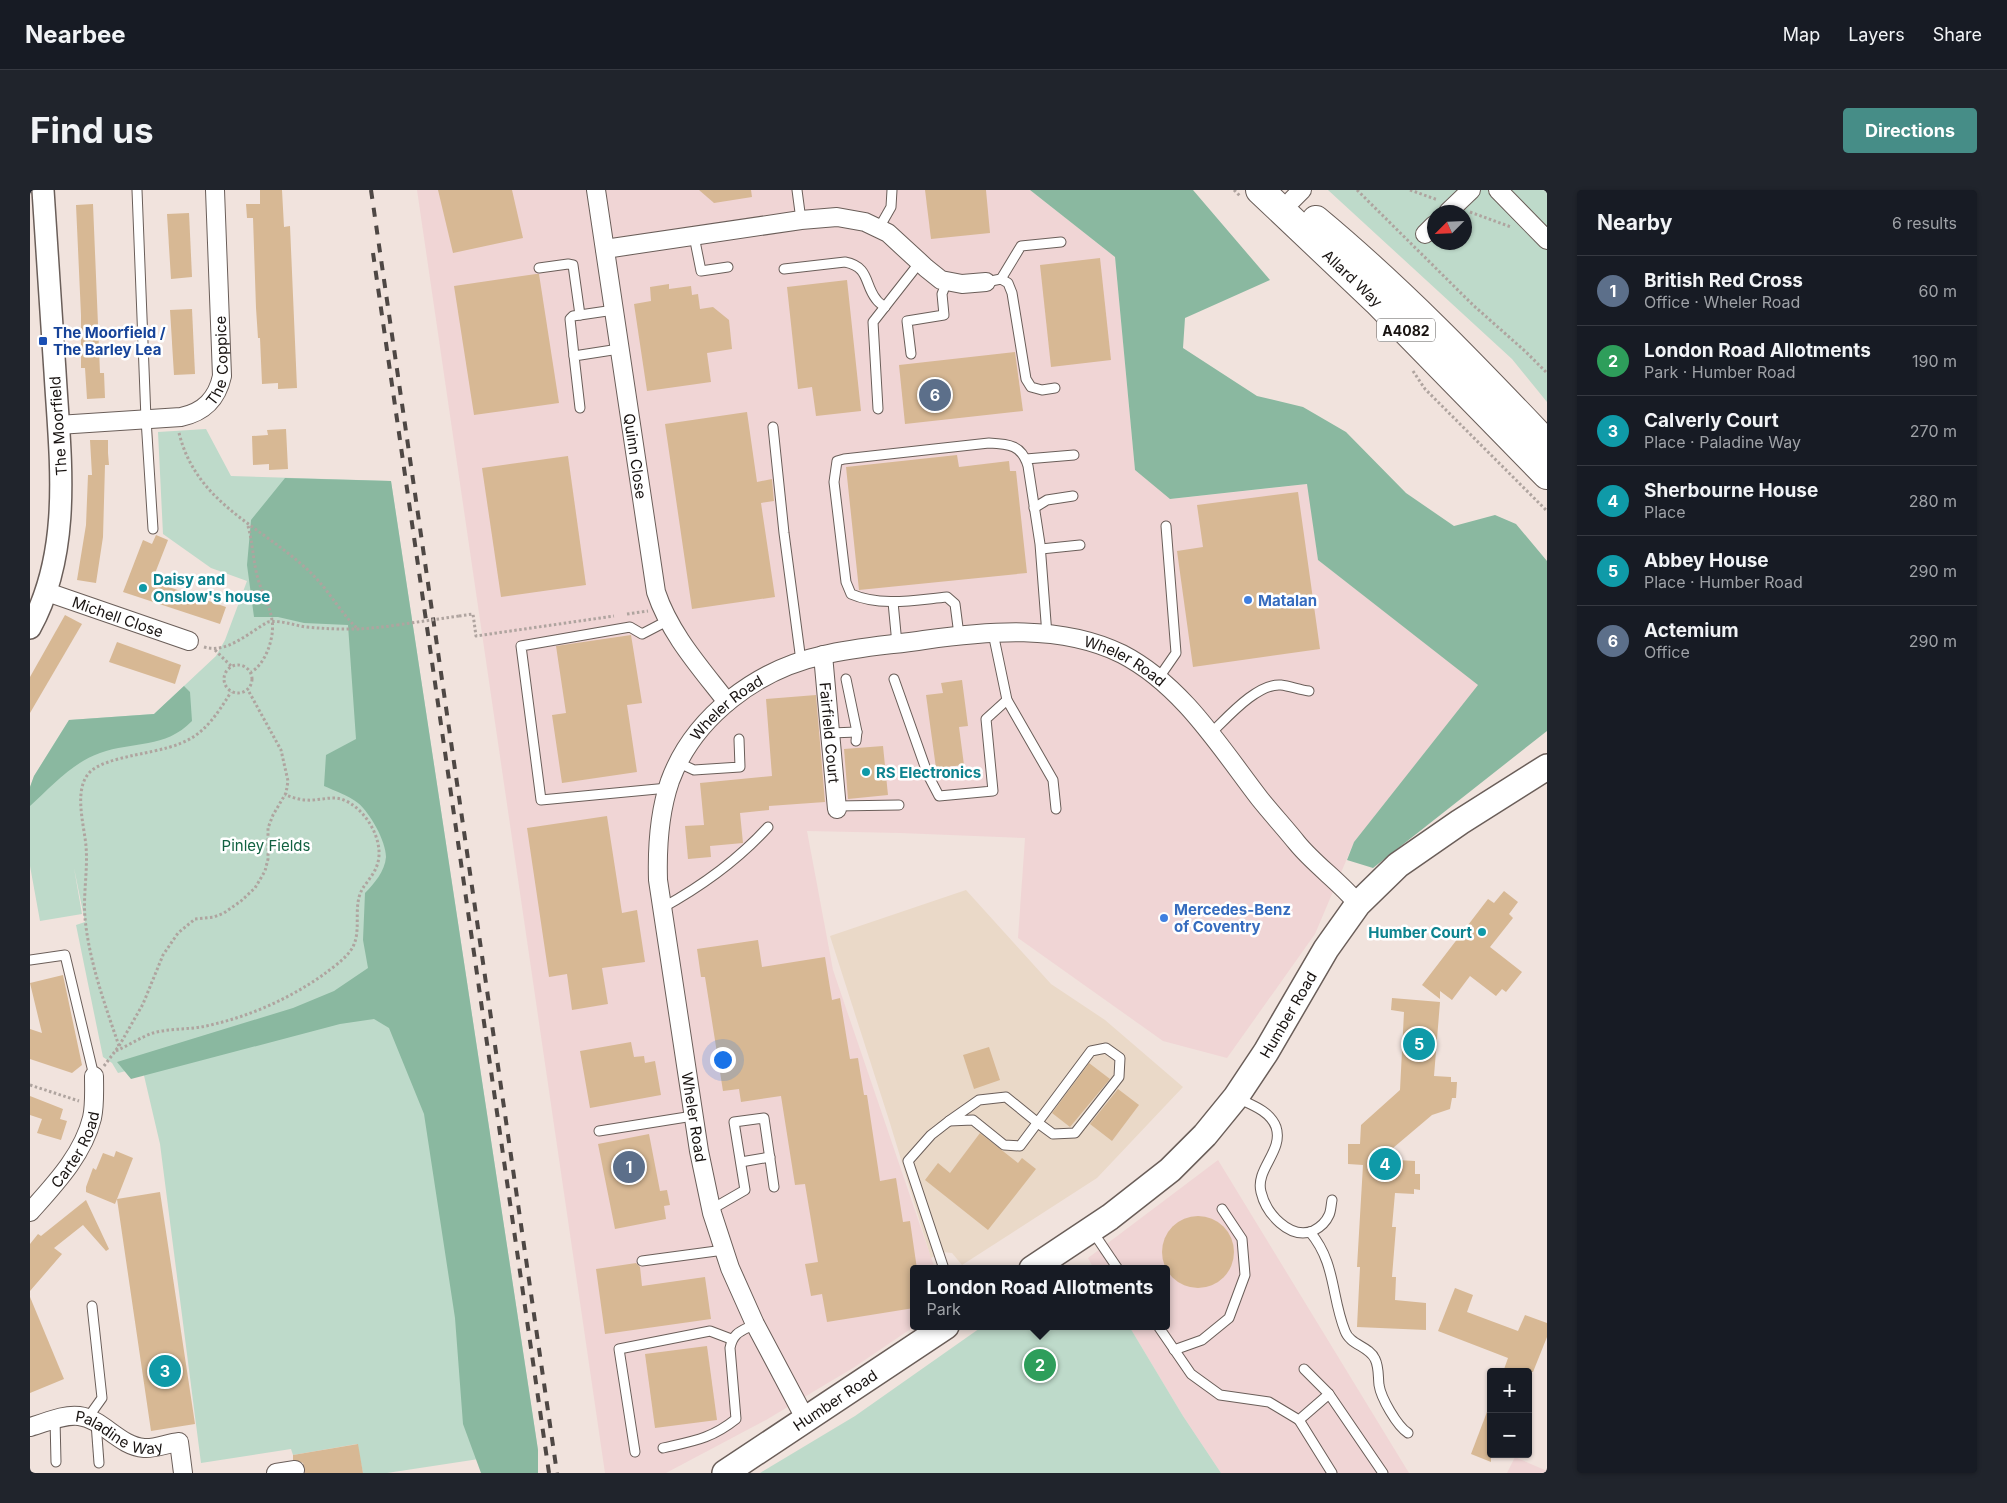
<!DOCTYPE html>
<html lang="en">
<head>
<meta charset="utf-8">
<style>
  body { margin:0; font-family:Inter,sans-serif; background:#20242c; color:#f1f3f6 }
  .controls { position:absolute; right:15px; bottom:15px; display:grid; overflow:hidden; border-radius:5px; box-shadow:0 1px 4px #0004 }
  .controls button { width:45px; height:45px; display:grid; place-items:center; padding:0; border:0; border-bottom:1px solid #363941; background:#171b24; color:#f1f3f6; font:25px sans-serif }
  .compass { position:absolute; left:1397px; top:15px; width:45px; height:45px; border-radius:50%; background:#171b24; box-shadow:0 1px 4px #0004; rotate:246deg }
  .you { position:absolute; left:692px; top:869px; width:18px; height:18px; margin:-12px; border:4px solid #fff; border-radius:50%; background:#1a73e8; box-shadow:0 0 0 8px #1a73e833 }
  .badge { display:grid; place-items:center; width:32px; height:32px; border-radius:50%; background:#468d87; color:#fff; font-size:16px; font-weight:700 }
  .pin { position:absolute; translate:-50% -50%; border:2px solid #fff; box-shadow:0 1px 5px #0006 }
  .popup { position:absolute; left:880px; top:1075px; width:260px; height:65px; box-sizing:border-box; display:grid; place-content:center; border-radius:5px; background:#171b24; filter:drop-shadow(0 1px 4px #0005); font-size:16px; white-space:nowrap; color:#9ea1a6 }
  .popup b { font-size:19px; color:#f1f3f6 }
  .popup::after { content:''; position:absolute; left:50%; top:100%; margin-left:-10px; border:10px solid transparent; border-top-color:#171b24 }
  .list { margin:0; padding:0; list-style:none }
  h2 { display:flex; justify-content:space-between; align-items:center; height:65px; margin:0; padding:0 20px; font-size:21px }
  h2 small { font-size:16px; font-weight:400; color:#9ea1a6 }
  .list li { display:grid; grid-template-columns:32px 1fr auto; gap:15px; align-items:center; box-sizing:border-box; height:70px; padding:0 20px; border-top:1px solid #363941 }
  .list b { display:block; font-size:19px; white-space:nowrap }
  .list p { margin:0; font-size:16px; white-space:nowrap; color:#9ea1a6 }
  .list em { font-size:16px; font-style:normal; color:#9ea1a6 }
  .map { position:relative; flex:none; width:1517px; height:1283px; overflow:hidden; border-radius:5px }
  header { display:flex; align-items:center; gap:30px; box-sizing:border-box; height:70px; padding:0 25px; background:#171b24; border-bottom:1px solid #363941 }
  header strong { font-size:24px }
  nav { display:flex; gap:28px; margin-inline-start:auto; font-size:18px }
  .intro { display:flex; align-items:center; justify-content:space-between; box-sizing:border-box; height:120px; padding:0 30px }
  h1 { margin:0; font-size:35px }
  .button { padding:12px 22px; border-radius:5px; background:#468d87; color:#fff; font-size:18px; font-weight:700 }
  main { display:flex; gap:30px; padding:0 30px }
  aside { flex:1; background:#171b24; border-radius:5px; box-shadow:0 1px 4px #0004 }
  .map>svg:first-child { display:block }
  .commercial { fill:#f0d5d5 }
  .industrial { fill:#ead9c8 }
  .green { fill:#bedaca; fill-rule:evenodd }
  .forest { fill:#8ab8a0 }
  .building { fill:#d7b894 }
  .lines { fill:none; stroke-linecap:round; stroke-linejoin:round }
  .service-casing { stroke:#6a5e59; stroke-width:11 }
  .minor-casing { stroke:#6a5e59; stroke-width:20 }
  .tertiary-casing { stroke:#6a5e59; stroke-width:24 }
  .secondary-casing { stroke:#6a5e59; stroke-width:28 }
  .primary-casing { stroke:#6a5e59; stroke-width:30 }
  .path { stroke:#afa49f; stroke-width:3; stroke-dasharray:2.5 2.5; stroke-linecap:butt }
  .service { stroke:#fff; stroke-width:9 }
  .minor { stroke:#fff; stroke-width:18 }
  .tertiary { stroke:#fff; stroke-width:21 }
  .secondary { stroke:#fff; stroke-width:25 }
  .primary { stroke:#fff; stroke-width:28 }
  .rail { stroke:#4e4744; stroke-width:4; stroke-dasharray:9 9; stroke-linecap:butt }
  .path-bridge { stroke:#afa49f; stroke-width:3; stroke-dasharray:2.5 2.5; stroke-linecap:butt }
  .transit-dot { fill:#1a4fb4; stroke:#fff; stroke-width:2 }
  .culture-dot { fill:#0f9aa8; stroke:#fff; stroke-width:2 }
  .shop-dot { fill:#3f7fe0; stroke:#fff; stroke-width:2 }
  .labels { text-anchor:middle; dominant-baseline:central; stroke-width:5; stroke-linejoin:round; paint-order:stroke }
  .shield { fill:#fff; stroke:#5d5a58; stroke-width:1 }
  .shield-label { font-size:14px; font-weight:bold; fill:#181311 }
  .street-label { font-size:15px; fill:#181311; stroke:#fff }
  .transit-label { font-size:15px; font-weight:bold; fill:#164399; stroke:#fff; text-anchor:start }
  .culture-label { font-size:15px; font-weight:bold; fill:#0d838f; stroke:#fff; text-anchor:start }
  .shop-label { font-size:15px; font-weight:bold; fill:#366cbe; stroke:#fff; text-anchor:start }
  .park-label { font-size:15px; fill:#126141; stroke:#fff }
</style>
</head>
<body>
<header>
<strong>Nearbee</strong>
<nav><a>Map</a><a>Layers</a><a>Share</a></nav>
</header>
<div class="intro"><h1>Find us</h1><a class="button">Directions</a></div>
<main>
<div class="map">
<svg width="1517" height="1283" viewBox="0 0 1517 1283">
  <rect width="100%" height="100%" fill="#f1e3dd"/>
  <g class="commercial">
    <path d="M387,0H1000L1085,67L1105,280L1141,309L1278,294L1288,370L1449,495L1324,652L1285,744L1197,868L1133,851L988,748L995,648L870,643L777,641L803,780L905,1079H884V1136H885L823,1178L736,1230L636,1283H575Z"/>
    <path d="M1188,970L1379,1283H1191L1153,1226L1099,1136H1136V1079H1064L1058,1068Z"/>
    <path d="M1485,1267L1517,1281V1283H1477Z"/>
  </g>
  <path class="industrial" d="M936,700L1021,794L1075,830L1153,897L1067,988L932,1075L922,1063L912,1062L901,1068L859,930L800,746Z"/>
  <g class="green">
    <path d="M1298,0H1517V212L1482,169ZM1404,22H1434V52H1404Z"/>
    <path d="M176,239L201,286L361,291L508,1260L357,1283H333L327,1254L263,1265L261,1259L171,1273L130,954L112,877L88,883L82,873L73,867L46,735L55,732L44,678L52,724L10,731L0,676V597L4,586L39,530L124,524L186,466L195,450L217,391L181,378L133,344L128,242Z"/>
    <path d="M953,1136H1099L1153,1226L1191,1283H730L825,1226Z"/>
  </g>
  <g class="forest">
    <path d="M1000,0H1163L1240,90L1155,128L1153,158L1227,206L1273,217L1316,242L1376,303L1424,336L1465,325L1486,334L1517,371V541L1343,678L1317,670L1324,652L1448,495L1288,370L1277,294L1140,309L1105,280L1085,67Z"/>
    <path d="M255,288L361,291L508,1260V1283H451L433,1234L425,1128L394,924L359,838L344,829L310,834L101,889L87,872L263,818L304,801L338,778L333,750L335,703C344,694 355,681 356,667C356,651 340,623 328,613C318,605 305,601 294,596L296,565L326,549L318,435L274,433L248,427H224L217,375L221,330Z"/>
    <path d="M154,496L160,502L162,531C135,559 103,551 70,563C43,572 21,597 0,616V597L4,586L39,530L124,524Z"/>
  </g>
  <g class="building">
    <path d="M230,0H252L254,37L260,36L267,198L248,199V193L232,194L230,148H228L226,118L223,28H217L216,14H230Z"/>
    <path d="M408,0H482L493,48L423,63Z"/>
    <path d="M669,0H721L722,7L684,13Z"/>
    <path d="M895,0H956L960,43L901,49Z"/>
    <path d="M63,14L70,183H74L75,208L57,209L55,178H51V125L46,15Z"/>
    <path d="M159,23L162,87L141,89L137,24Z"/>
    <path d="M1070,68L1081,170L1021,177L1010,75Z"/>
    <path d="M506,84H509L529,213L444,225L424,96Z"/>
    <path d="M817,90L831,221L786,226L782,197L768,199L757,97Z"/>
    <path d="M639,94V99L661,96L662,105L668,104L670,119L683,117L699,130L702,159L677,163L681,192L617,201L604,114L621,111L620,97Z"/>
    <path d="M162,119L165,184L144,185L140,120Z"/>
    <path d="M985,162L993,221L875,234L869,175Z"/>
    <path d="M717,222L727,292L742,289L744,311L731,313L745,407L662,419L635,234Z"/>
    <path d="M256,239L258,279L239,280V274L223,275L222,246L238,245L237,240Z"/>
    <path d="M60,250H78V263L79,275H75L73,347L66,393L47,390L56,335L58,285H62Z"/>
    <path d="M927,265L929,277L979,271L980,281H986L997,383L829,400L816,277Z"/>
    <path d="M538,266L556,395L471,407L452,278Z"/>
    <path d="M1268,302L1290,459L1163,477L1147,361L1173,357L1167,315Z"/>
    <path d="M126,345L138,350L122,391L196,417L190,434L93,402L113,350L122,354Z"/>
    <path d="M35,425L52,434L0,523V487Z"/>
    <path d="M601,445L612,513L597,515L607,582L532,593L522,525L536,523L526,456Z"/>
    <path d="M87,452L151,475L145,494L79,472Z"/>
    <path d="M932,490L938,536L929,537L934,575L906,578L896,505L913,503L911,493Z"/>
    <path d="M786,505L795,612L739,616V620L710,623L713,653L680,656L681,667L658,669L655,636L674,635L670,593L742,586L736,509Z"/>
    <path d="M853,556L858,605L818,609L814,559Z"/>
    <path d="M577,626L592,723L607,720L615,772L572,778L578,814L542,820L537,784L519,787L497,638Z"/>
    <path d="M1474,701L1488,712L1479,724L1483,728L1460,757L1492,782L1476,802L1472,799L1466,806L1440,786L1422,810L1410,801V809L1392,795L1458,709L1464,713Z"/>
    <path d="M728,750L732,777L795,767L802,810L810,808L820,869L828,868L834,905H837L850,991L866,988L873,1032L880,1031L887,1079H884V1118L797,1132L792,1104L781,1106L775,1074L788,1072L775,994L765,995L751,906L711,912L709,899L693,901L675,787H671L667,759Z"/>
    <path d="M33,785L52,875L42,883L0,869V839L12,843L0,793Z"/>
    <path d="M1362,808L1410,812L1404,886L1421,887V892H1427L1426,908H1422L1420,919L1402,925L1350,969L1385,971V984H1390V1000L1384,999V1004L1365,1003L1362,1037H1366L1362,1087H1366L1365,1110L1396,1113V1140L1327,1137L1330,1077H1327L1333,975L1318,974V954H1330L1331,935L1370,900L1374,822L1361,820Z"/>
    <path d="M601,852L604,867L614,866L615,873L625,871L631,905L560,918L550,861Z"/>
    <path d="M959,857L970,890L944,899L933,865Z"/>
    <path d="M1059,873L1080,889L1040,937L1022,923Z"/>
    <path d="M1088,899L1109,915L1082,951L1060,934Z"/>
    <path d="M0,906L33,919L30,929L37,931L31,950L7,943L12,929L0,925Z"/>
    <path d="M950,943L988,973L992,968L1006,979L958,1040L895,990L908,973L920,983Z"/>
    <path d="M619,944L630,1001L637,1000L640,1015L634,1016L636,1029L585,1039L568,954Z"/>
    <path d="M86,961L103,968L87,1009L130,1002L165,1234L121,1241L87,1009L85,1014L56,1002V997L63,978L66,980L73,963L84,967Z"/>
    <path d="M56,1010L79,1059L76,1061L53,1035L24,1058L32,1064L0,1101V1054L8,1044L11,1046Z"/>
    <circle cx="1168" cy="1062" r="36"/>
    <path d="M606,1073L610,1077L612,1096L675,1087L681,1129L575,1144L566,1079Z"/>
    <path d="M1425,1098L1443,1105L1437,1122L1488,1141L1495,1125L1517,1133V1147L1503,1182H1473L1478,1168L1408,1141Z"/>
    <path d="M0,1107L34,1189L0,1203Z"/>
    <path d="M677,1156L687,1230L625,1238L615,1164Z"/>
    <path d="M1460,1214H1461V1272L1441,1264Z"/>
    <path d="M328,1254L333,1283H275L273,1273L263,1270V1265Z"/>
  </g>
  <g class="lines">
    <defs>
      <g id="service">
        <path d="M107,0L116,229L123,339"/>
        <path d="M767,0L771,30"/>
        <path d="M849,38L861,17L862,0"/>
        <path d="M664,46L671,81L698,77"/>
        <path d="M509,78L538,74L543,75L550,125"/>
        <path d="M754,79L815,72C840,77 834,94 846,109C848,112 852,115 855,117"/>
        <path d="M971,89L991,56L1031,52"/>
        <path d="M956,92L971,89L978,93L982,103L996,189L1001,197L1012,200L1025,198"/>
        <path d="M881,164L877,131L914,125L912,104L917,91"/>
        <path d="M544,166L540,129L543,126L584,120"/>
        <path d="M550,218L544,166L589,159"/>
        <path d="M848,219L843,132L890,72"/>
        <path d="M743,237L754,343L771,471"/>
        <path d="M996,269L1044,265"/>
        <path d="M1004,318L1017,310L1043,306"/>
        <path d="M1011,359L1050,355"/>
        <path d="M863,412L867,454"/>
        <path d="M637,431L612,444L600,437L491,456L511,610L638,598"/>
        <path d="M963,443L977,510L1023,590L1026,619"/>
        <path d="M929,445L925,414L917,407C885,410 851,417 821,404L816,392L804,292L807,271L814,269L959,253C979,254 992,255 998,276L1010,354L1017,445"/>
        <path d="M816,489L827,542L826,551"/>
        <path d="M864,489L898,585L909,606L963,601L956,529L977,510"/>
        <path d="M1128,489L1146,463L1136,336"/>
        <path d="M801,543L827,542"/>
        <path d="M1181,543C1197,528 1227,493 1251,495C1260,496 1270,500 1279,501"/>
        <path d="M649,573L664,580L710,577L709,549"/>
        <path d="M807,616L869,615"/>
        <path d="M632,718C672,696 707,671 738,637"/>
        <path d="M0,770L35,765L64,886"/>
        <path d="M1207,908C1222,915 1240,921 1246,937C1254,961 1225,979 1231,1002C1236,1023 1259,1050 1283,1041C1289,1038 1296,1032 1299,1025C1301,1021 1301,1015 1302,1010"/>
        <path d="M1008,933L1023,944L1045,943L1089,887L1090,868L1076,858L1061,861L990,956L974,955L943,930L919,931L949,910L976,907L1008,933"/>
        <path d="M569,941L663,926"/>
        <path d="M711,972L740,967"/>
        <path d="M682,1019L715,1000L704,932L734,928L744,997"/>
        <path d="M1063,1042L1088,1079"/>
        <path d="M1280,1042C1306,1073 1301,1106 1315,1141C1320,1155 1339,1156 1345,1169C1349,1177 1348,1186 1349,1195C1351,1208 1367,1236 1378,1243"/>
        <path d="M612,1071L694,1060"/>
        <path d="M914,1079L878,971L901,945L919,931"/>
        <path d="M1128,1136L1161,1184L1190,1205L1239,1212L1269,1230L1299,1204L1274,1179"/>
        <path d="M1144,1160L1172,1150L1199,1128L1215,1085L1212,1049L1192,1019"/>
        <path d="M1299,1204L1353,1283"/>
        <path d="M25,1229L26,1272"/>
        <path d="M57,1229L72,1208L62,1116"/>
        <path d="M1269,1230L1302,1283"/>
        <path d="M66,1233L69,1273"/>
        <path d="M633,1258C663,1251 681,1249 706,1229L700,1158C703,1142 712,1141 725,1134"/>
        <path d="M605,1262L589,1159L680,1141L701,1149"/>
      </g>
      <g id="minor">
        <path id="s1" d="M566,0L626,402C640,444 670,477 697,512"/>
        <path d="M1468,0L1517,50"/>
        <path d="M1262,10L1272,0"/>
        <path d="M1418,22L1441,0"/>
        <path d="M1395,44L1404,35"/>
        <path d="M575,59L771,30L807,27L835,32L858,43L896,78L911,90L932,94L956,92"/>
        <path id="s2" d="M28,235L151,227C174,222 187,209 192,186L185,0"/>
        <path id="s3" d="M17,402L159,451"/>
        <path id="s4" d="M793,465L807,619"/>
        <path id="s5" d="M0,1022C24,995 53,965 62,928C65,915 64,900 64,886"/>
        <path id="s6" d="M776,1230L725,1134L700,1078L682,1023L669,961L628,690C627,656 629,623 640,591C664,526 728,479 794,465C826,457 861,455 894,450C958,441 1031,434 1092,464C1152,495 1190,557 1230,609C1242,624 1255,638 1267,653C1285,675 1310,692 1328,714"/>
        <path id="s7" d="M0,1237C15,1233 33,1224 49,1226C73,1229 89,1256 114,1258C125,1259 138,1253 149,1252L153,1283"/>
        <path d="M246,1283L265,1280"/>
      </g>
      <path id="tertiary" d="M0,438C43,360 30,267 25,182C21,121 17,61 13,0"/>
      <g id="secondary">
        <path id="s8" d="M1002,1079L1080,1027L1140,980L1175,945L1206,907L1236,862L1296,759L1328,714L1368,675L1430,632L1517,577"/>
        <path id="s9" d="M695,1283L916,1136"/>
      </g>
      <g id="primary">
        <path id="s10" d="M1230,0L1347,111L1517,285"/>
        <path d="M1286,30C1369,99 1443,176 1517,254"/>
      </g>
    </defs>
    <use href="#service" class="service-casing"/>
    <use href="#minor" class="minor-casing"/>
    <use href="#tertiary" class="tertiary-casing"/>
    <use href="#secondary" class="secondary-casing"/>
    <use href="#primary" class="primary-casing"/>
    <g class="path">
      <path d="M1204,0L1210,6"/>
      <path d="M1327,0L1443,115L1496,162L1517,183"/>
      <path d="M1380,0L1408,10"/>
      <path d="M1440,22L1481,37"/>
      <path d="M1383,181L1395,199L1517,321"/>
      <path d="M149,243C167,315 232,336 280,382C299,400 311,424 329,440"/>
      <path d="M218,336C223,353 223,372 228,389C232,403 240,416 242,430C245,446 236,474 221,482"/>
      <path d="M597,424L618,421"/>
      <path d="M429,426L443,424L446,446L584,426"/>
      <path d="M174,457C197,464 218,443 238,432C251,430 263,435 276,437C309,440 335,440 367,435"/>
      <path d="M185,460L201,476"/>
      <circle cx="208" cy="489" r="14"/>
      <path d="M89,856C75,815 59,771 55,728C53,704 58,680 56,656C54,633 41,593 65,578C77,571 92,568 105,565C159,554 171,551 201,502"/>
      <path d="M86,861C97,856 108,849 120,844C137,838 158,840 176,836C218,827 257,810 293,785C302,778 314,770 321,760C334,741 320,714 335,695C340,688 346,681 348,672C354,649 334,616 311,609C300,606 288,611 277,610C269,610 262,607 255,605"/>
      <path d="M74,876L89,856L113,814L133,765L148,743L165,729L184,727L194,723L211,711L225,698L235,681L238,669V638L243,625L256,603L258,591L251,560L218,500"/>
      <path d="M0,895L49,911"/>
    </g>
    <use href="#service" class="service"/>
    <use href="#minor" class="minor"/>
    <use href="#tertiary" class="tertiary"/>
    <use href="#secondary" class="secondary"/>
    <use href="#primary" class="primary"/>
    <g class="rail">
      <path d="M341,0L527,1283"/>
      <path d="M343,63L519,1283"/>
    </g>
    <path class="path-bridge" d="M367,435L429,426"/>
  </g>
  <rect class="transit-dot" x="8" y="146" width="10" height="10" rx="2.5"/>
  <g class="culture-dot">
    <circle cx="113" cy="398" r="5"/>
    <circle cx="836" cy="582" r="5"/>
    <circle cx="1452" cy="742" r="5"/>
  </g>
  <g class="shop-dot">
    <circle cx="1218" cy="410" r="5"/>
    <circle cx="1134" cy="728" r="5"/>
  </g>
  <g class="labels">
    <rect class="shield" x="1347" y="128.5" width="58" height="23" rx="4"/>
    <g class="shield-label">
      <text x="1376" y="140">A4082</text>
    </g>
    <g class="street-label">
      <text stroke="none"><textPath href="#s10" startOffset="128">Allard Way</textPath></text>
      <text stroke="none"><textPath href="#s2" startOffset="200">The Coppice</textPath></text>
      <text transform="translate(28 236) rotate(-94)">The Moorfield</text>
      <text stroke="none"><textPath href="#s1" startOffset="269">Quinn Close</textPath></text>
      <text stroke="none"><textPath href="#s3" startOffset="75">Michell Close</textPath></text>
      <text stroke="none"><textPath href="#s6" startOffset="1181">Wheler Road</textPath></text>
      <text stroke="none"><textPath href="#s6" startOffset="760">Wheler Road</textPath></text>
      <text stroke="none"><textPath href="#s4" startOffset="78">Fairfield Court</textPath></text>
      <text stroke="none"><textPath href="#s8" startOffset="366">Humber Road</textPath></text>
      <text transform="translate(664 927) rotate(81)">Wheler Road</text>
      <text stroke="none"><textPath href="#s5" startOffset="78">Carter Road</textPath></text>
      <text stroke="none"><textPath href="#s9" startOffset="132">Humber Road</textPath></text>
      <text stroke="none"><textPath href="#s7" startOffset="95">Paladine Way</textPath></text>
    </g>
    <g class="transit-label">
      <text x="23" y="142">The Moorfield /<tspan x="23" dy="17">The Barley Lea</tspan></text>
    </g>
    <g class="culture-label">
      <text x="123" y="389">Daisy and<tspan x="123" dy="17">Onslow's house</tspan></text>
      <text x="846" y="582">RS Electronics</text>
      <text x="1442" y="742" text-anchor="end">Humber Court</text>
    </g>
    <g class="shop-label">
      <text x="1228" y="410">Matalan</text>
      <text x="1144" y="719">Mercedes-Benz<tspan x="1144" dy="17">of Coventry</tspan></text>
    </g>
    <g class="park-label">
      <text x="236" y="655">Pinley Fields</text>
    </g>
  </g>
</svg>
<div class="controls">
<button>+</button>
<button>−</button>
</div>
<svg class="compass" viewBox="-18 -18 36 36"><path d="M0-13l5 13h-10z" fill="#e53935"/><path d="M0 13l5-13h-10z" fill="#9ea1a6"/></svg>
<div class="you"></div>
<div class="pin badge" style="left:599px;top:977px;background:#5c6f8a">1</div>
<div class="pin badge" style="left:1010px;top:1175px;background:#2e9e5b">2</div>
<div class="popup"><b>London Road Allotments</b>Park</div>
<div class="pin badge" style="left:135px;top:1181px;background:#0f9aa8">3</div>
<div class="pin badge" style="left:1355px;top:974px;background:#0f9aa8">4</div>
<div class="pin badge" style="left:1389px;top:854px;background:#0f9aa8">5</div>
<div class="pin badge" style="left:905px;top:205px;background:#5c6f8a">6</div>
</div>
<aside>
<h2>Nearby<small>6 results</small></h2>
<ul class="list">
<li><span class="badge" style="background:#5c6f8a">1</span><div><b>British Red Cross</b><p>Office · Wheler Road</p></div><em>60 m</em></li>
<li><span class="badge" style="background:#2e9e5b">2</span><div><b>London Road Allotments</b><p>Park · Humber Road</p></div><em>190 m</em></li>
<li><span class="badge" style="background:#0f9aa8">3</span><div><b>Calverly Court</b><p>Place · Paladine Way</p></div><em>270 m</em></li>
<li><span class="badge" style="background:#0f9aa8">4</span><div><b>Sherbourne House</b><p>Place</p></div><em>280 m</em></li>
<li><span class="badge" style="background:#0f9aa8">5</span><div><b>Abbey House</b><p>Place · Humber Road</p></div><em>290 m</em></li>
<li><span class="badge" style="background:#5c6f8a">6</span><div><b>Actemium</b><p>Office</p></div><em>290 m</em></li>
</ul>
</aside>
</main>
</body>
</html>
